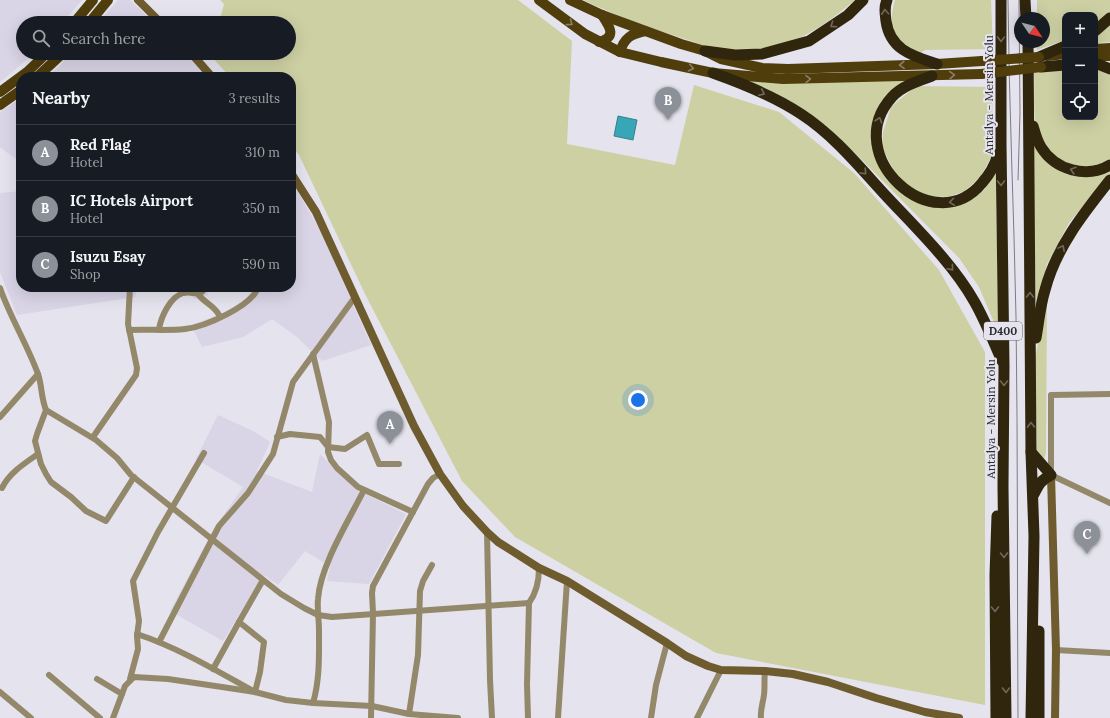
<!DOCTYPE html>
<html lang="en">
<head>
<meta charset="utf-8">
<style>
  body { margin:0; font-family:Lora,serif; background:#242831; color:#f1f3f6 }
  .controls { position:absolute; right:12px; top:12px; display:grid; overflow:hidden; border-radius:8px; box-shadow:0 4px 16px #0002 }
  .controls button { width:36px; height:36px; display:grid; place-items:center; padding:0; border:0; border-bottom:1px solid #363941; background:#171b24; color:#f1f3f6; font:20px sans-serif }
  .compass { position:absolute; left:1014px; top:12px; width:36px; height:36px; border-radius:50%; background:#171b24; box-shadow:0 4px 16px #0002; rotate:125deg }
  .you { position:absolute; left:638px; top:400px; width:14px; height:14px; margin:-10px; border:3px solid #fff; border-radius:50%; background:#1a73e8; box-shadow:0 0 0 6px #1a73e833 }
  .badge { display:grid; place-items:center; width:26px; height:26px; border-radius:50%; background:#8c9099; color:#fff; font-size:13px; font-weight:700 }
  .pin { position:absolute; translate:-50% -33px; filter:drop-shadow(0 1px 2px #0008) }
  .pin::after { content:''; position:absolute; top:21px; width:14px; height:12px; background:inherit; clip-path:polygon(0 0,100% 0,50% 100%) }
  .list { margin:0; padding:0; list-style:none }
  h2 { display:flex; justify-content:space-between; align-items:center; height:52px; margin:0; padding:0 16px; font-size:17px }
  h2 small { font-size:13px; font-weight:400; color:#9ea1a6 }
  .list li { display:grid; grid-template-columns:26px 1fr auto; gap:12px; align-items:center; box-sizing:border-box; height:56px; padding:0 16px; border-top:1px solid #363941 }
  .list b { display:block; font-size:15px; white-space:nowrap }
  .list p { margin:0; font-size:13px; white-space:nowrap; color:#9ea1a6 }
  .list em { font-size:13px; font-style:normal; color:#9ea1a6 }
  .icon { flex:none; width:22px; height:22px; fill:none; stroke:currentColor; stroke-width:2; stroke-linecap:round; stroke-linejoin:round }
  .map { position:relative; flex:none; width:1110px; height:718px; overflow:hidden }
  .search { position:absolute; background:#171b24; box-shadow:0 4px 16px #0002; left:16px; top:16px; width:280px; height:44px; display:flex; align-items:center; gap:10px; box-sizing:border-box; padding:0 14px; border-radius:22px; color:#9ea1a6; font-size:15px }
  .panel { position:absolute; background:#171b24; box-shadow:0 4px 16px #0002; left:16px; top:72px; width:280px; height:220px; border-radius:16px }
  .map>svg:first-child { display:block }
  .built { fill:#d9d4e6 }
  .green { fill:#cdd0a3 }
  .water { fill:#37a6b7; stroke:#34818e }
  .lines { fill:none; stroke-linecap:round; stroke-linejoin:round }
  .street { stroke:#94886a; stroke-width:6 }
  .secondary { stroke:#6e5b2e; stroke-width:8 }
  .primary { stroke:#4f3d0c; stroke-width:10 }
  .highway { stroke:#30260e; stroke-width:11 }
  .tram { stroke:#7d7c82; stroke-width:1 }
  .primary-bridge { stroke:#4f3d0c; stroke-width:10 }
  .oneway { stroke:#6f685c }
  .oneway2 { stroke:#8b7f66 }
  .labels { text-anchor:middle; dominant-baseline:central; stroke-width:4; stroke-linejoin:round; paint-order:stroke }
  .shield { fill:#e5e3ed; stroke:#646268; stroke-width:1 }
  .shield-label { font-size:11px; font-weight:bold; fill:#2c2b2f }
  .street-label { font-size:12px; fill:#2c2b2f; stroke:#e5e3ed }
</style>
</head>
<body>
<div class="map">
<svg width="1110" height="718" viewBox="0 0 1110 718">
  <rect width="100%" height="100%" fill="#e5e3ed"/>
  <g class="built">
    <path d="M0,0H82L62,23H23V53H35L0,82Z"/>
    <path d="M118,0H130L154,23H98Z"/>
    <path d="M71,53H185L206,77H47L58,68Z"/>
    <path d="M21,98V163L0,147V112Z"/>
    <path d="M291,181L322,233L371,345L322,361L297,337L272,319L243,337L202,347L191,325L226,312L246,298L251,292L252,287H291Z"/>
    <path d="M21,191V287H137L135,297L17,315L0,272V193Z"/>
    <path d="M177,287H212L207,295L195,299Z"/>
    <path d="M218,415L253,431L270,442L257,471L312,492L320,454L357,490L406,514L369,584L327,581L330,566L305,551L278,585L264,575L223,641L170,611L213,530L243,487L196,459Z"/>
  </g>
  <g class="green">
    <path d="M220,0H518L572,41L567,144L675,165L694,85L779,112L854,173L939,270L985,352V705L716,653L515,537L462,481L366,296L299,155L291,146V77H230L210,55V53H289V23H219L224,4Z"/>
    <path d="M583,0H855C832,19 809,37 780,45C761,50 731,51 711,47C701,45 692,41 682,38C648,28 615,15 583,0Z"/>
    <path d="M895,0H991L993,49L925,50L919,54C913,51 904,47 899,42C889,31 891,13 895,0Z"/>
    <path d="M1037,0H1110V13L1095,26V15H1065V40L1037,50V42H1044V18H1037Z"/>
    <path d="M1110,25V42L1095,43V35L1106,29Z"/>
    <path d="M1065,69V117H1095V69L1103,71L1110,75V159L1109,160C1103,162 1097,166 1091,166C1069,168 1045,156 1038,133C1032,114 1035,92 1034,72Z"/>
    <path d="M913,79L891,93L881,101L876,118L872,148L886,179L917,203L932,206H954L971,200L984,190L997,172L996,209L999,334L979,287L959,258L858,156L826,128L746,81Z"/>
    <path d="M916,86L993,87L991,157L981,176L965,191L948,197L931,196L914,190L897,176L882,148L883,132L891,107Z"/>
    <path d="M1033,145C1043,153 1051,164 1061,171C1074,180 1097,177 1110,170V173L1069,223L1047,264L1036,308Z"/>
    <path d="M1047,302L1046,452L1045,457L1042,459L1037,453L1035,358Z"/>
  </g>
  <path class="water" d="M618,116L637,120L633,140L614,136Z"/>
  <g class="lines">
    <g class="street">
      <path d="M0,288C10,317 27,344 38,374C42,385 41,398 46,410L96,440L117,458L131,475L281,594L304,608L318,615L332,617L529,603"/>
      <path d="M198,294C204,303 216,306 220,317"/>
      <path d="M159,329C161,317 170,297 183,293C194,290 198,299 206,287"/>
      <path d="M129,330C148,329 167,331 185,329C204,327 253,306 258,287"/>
      <path d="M313,354L329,422L328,452L331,460L337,468L358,487L413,512"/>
      <path d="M1110,394L1051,395V475L1110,503"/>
      <path d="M46,410L37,434L35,441L41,464L46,474L51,482L71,497L86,511L106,521L134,477"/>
      <path d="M0,417L38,374"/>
      <path d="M93,437L136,375L137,368L128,324L130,287"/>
      <path d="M277,437L290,434L320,437L328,447L345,449L367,435L379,464H399"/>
      <path d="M2,488C9,473 25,463 38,454"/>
      <path d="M487,532L490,680L492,718"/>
      <path d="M137,634C179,648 217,671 255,692L260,672L264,642L239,622L263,580"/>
      <path d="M159,642L219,526L248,493L273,454L293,382L355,297"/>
      <path d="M1056,650L1110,653"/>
      <path d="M213,669L239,622"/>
      <path d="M49,675L100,718"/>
      <path d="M97,679L122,694"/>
      <path d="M130,679L138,649L137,636L139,621L133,581L158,532L204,453"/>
      <path d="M0,692L31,718"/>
      <path d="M313,703C320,679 319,655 319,630C319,620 317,610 318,599C320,566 349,520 364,490"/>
      <path d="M409,714L418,655L420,591L423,581L432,565"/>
      <path d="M113,718L125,686L134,677L168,679L222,687L255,692L286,700L313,703L372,706L409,714L458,718"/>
      <path d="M371,718L373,613L372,593L373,586L428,484L433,478L440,474"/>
      <path d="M528,718L527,684L529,603C537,592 539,581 539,568"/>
      <path d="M558,718L567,581"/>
      <path d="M651,718L656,685L667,643"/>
      <path d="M697,718L721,670"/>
      <path d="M761,718C760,710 763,703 764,695C765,687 764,679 765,671"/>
    </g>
    <g class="secondary">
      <path d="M138,0L161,23"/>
      <path d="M191,53L212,77"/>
      <path d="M291,173L316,212L414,426L440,474L463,506L487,532L498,542L539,568L567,581L667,643L686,656L708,666L721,670L765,671L793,674L828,682L876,698L925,712L959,718"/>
      <path d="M1051,475L1056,650L1055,718"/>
    </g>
    <g class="primary">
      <path d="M539,0L585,34L620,52L661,62L713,73L783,79L981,74"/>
      <path d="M570,0L602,15L681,44L705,51L721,59L762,68L788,69L937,64L982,61"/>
      <path d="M74,23L93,0"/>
      <path d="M89,23L108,0"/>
      <path d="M599,42C618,37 609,26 602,15"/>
      <path d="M1095,49L1110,48"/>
      <path d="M620,52C624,38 631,34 645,31"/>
      <path d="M1047,56L1065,54"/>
      <path d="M1095,56H1110"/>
      <path d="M37,77L63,53"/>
      <path d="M0,92L27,72L47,53"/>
      <path d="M0,105L21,90"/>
    </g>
    <g class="highway">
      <path d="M887,0C884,7 885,13 886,21C890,50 913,56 937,64"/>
      <path d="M1001,0V144L1004,366L1003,486L1006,718"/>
      <path d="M1025,0L1026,18"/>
      <path d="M1095,31L1110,18"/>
      <path d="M1028,42L1031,452L1034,536L1031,718"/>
      <path d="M705,51L735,55L762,54L809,41L848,15L863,0"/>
      <path d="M1039,57L1065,46"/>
      <path d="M1095,63L1110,69"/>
      <path d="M1041,67L1065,65"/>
      <path d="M713,73C744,84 774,96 801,114C835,136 861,169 888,198C917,229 953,264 974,301C985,320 993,341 1002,361"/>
      <path d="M932,76C918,81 902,86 892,97C839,155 933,242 982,183C990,174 995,165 998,154"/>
      <path d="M1033,126C1035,133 1037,141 1041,147C1055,170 1087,179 1110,165"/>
      <path d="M1036,338C1039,322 1040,306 1045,290C1056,248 1083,214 1110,180"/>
      <path d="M1031,452L1051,475C1041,480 1039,484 1034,494"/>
      <path d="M1039,631V718"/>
      <path d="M996,718L995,575L997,516"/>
    </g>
    <g class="tram">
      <path d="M1008,0C1009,106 1014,212 1016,317C1018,451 1017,585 1018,718"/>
      <path d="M1018,180L1020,113L1019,0"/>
    </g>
    <g class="primary-bridge">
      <path d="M982,61L1039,57"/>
      <path d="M981,74L1041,67"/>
    </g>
  </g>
  <defs><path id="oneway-chevron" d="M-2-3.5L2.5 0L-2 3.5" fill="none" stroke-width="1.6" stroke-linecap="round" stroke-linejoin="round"/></defs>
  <g class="oneway">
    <use href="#oneway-chevron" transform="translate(885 12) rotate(-94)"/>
    <use href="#oneway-chevron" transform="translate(833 25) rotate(146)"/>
    <use href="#oneway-chevron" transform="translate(1001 39) rotate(90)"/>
    <use href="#oneway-chevron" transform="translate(762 93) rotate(25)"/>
    <use href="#oneway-chevron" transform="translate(879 120) rotate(-71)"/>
    <use href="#oneway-chevron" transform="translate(1073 170) rotate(-164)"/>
    <use href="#oneway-chevron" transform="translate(864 172) rotate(47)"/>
    <use href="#oneway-chevron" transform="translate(1001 183) rotate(89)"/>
    <use href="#oneway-chevron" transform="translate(952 202) rotate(172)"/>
    <use href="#oneway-chevron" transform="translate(1062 248) rotate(-62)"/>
    <use href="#oneway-chevron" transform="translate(951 268) rotate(49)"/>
    <use href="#oneway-chevron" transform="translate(1030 295) rotate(-90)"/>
    <use href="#oneway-chevron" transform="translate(1004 383) rotate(90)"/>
    <use href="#oneway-chevron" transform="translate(1031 425) rotate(-91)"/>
    <use href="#oneway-chevron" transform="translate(1004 555) rotate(89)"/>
    <use href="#oneway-chevron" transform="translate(995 609) rotate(89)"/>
    <use href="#oneway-chevron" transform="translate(1006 690) rotate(90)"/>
  </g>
  <g class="oneway2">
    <use href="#oneway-chevron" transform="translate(570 23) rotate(36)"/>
    <use href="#oneway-chevron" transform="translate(902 65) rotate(178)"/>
    <use href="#oneway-chevron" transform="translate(691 68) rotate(12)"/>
    <use href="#oneway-chevron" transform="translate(952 75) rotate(-2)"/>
    <use href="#oneway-chevron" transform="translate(808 79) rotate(-1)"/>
  </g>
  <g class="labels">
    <rect class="shield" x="984" y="322" width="38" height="18" rx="3"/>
    <g class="shield-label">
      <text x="1003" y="331">D400</text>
    </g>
    <g class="street-label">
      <text transform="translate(988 95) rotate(-90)">Antalya - Mersin Yolu</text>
      <text transform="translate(990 419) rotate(-90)">Antalya - Mersin Yolu</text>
    </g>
  </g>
</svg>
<div class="controls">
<button>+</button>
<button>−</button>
<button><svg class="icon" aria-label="locate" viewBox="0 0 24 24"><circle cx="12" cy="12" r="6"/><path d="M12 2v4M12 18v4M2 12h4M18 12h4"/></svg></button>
</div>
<svg class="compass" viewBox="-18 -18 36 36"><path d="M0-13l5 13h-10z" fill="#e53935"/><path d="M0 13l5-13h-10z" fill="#9ea1a6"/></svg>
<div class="you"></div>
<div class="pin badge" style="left:390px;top:444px">A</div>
<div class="pin badge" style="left:668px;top:120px">B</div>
<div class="pin badge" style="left:1087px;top:554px">C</div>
<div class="search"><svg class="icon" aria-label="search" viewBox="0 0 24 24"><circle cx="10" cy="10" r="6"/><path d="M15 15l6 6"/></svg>Search here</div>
<section class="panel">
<h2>Nearby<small>3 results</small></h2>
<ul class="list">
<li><span class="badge">A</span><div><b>Red Flag</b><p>Hotel</p></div><em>310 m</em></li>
<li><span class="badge">B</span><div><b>IC Hotels Airport</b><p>Hotel</p></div><em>350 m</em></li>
<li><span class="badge">C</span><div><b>Isuzu Esay</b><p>Shop</p></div><em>590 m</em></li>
</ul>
</section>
</div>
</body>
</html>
